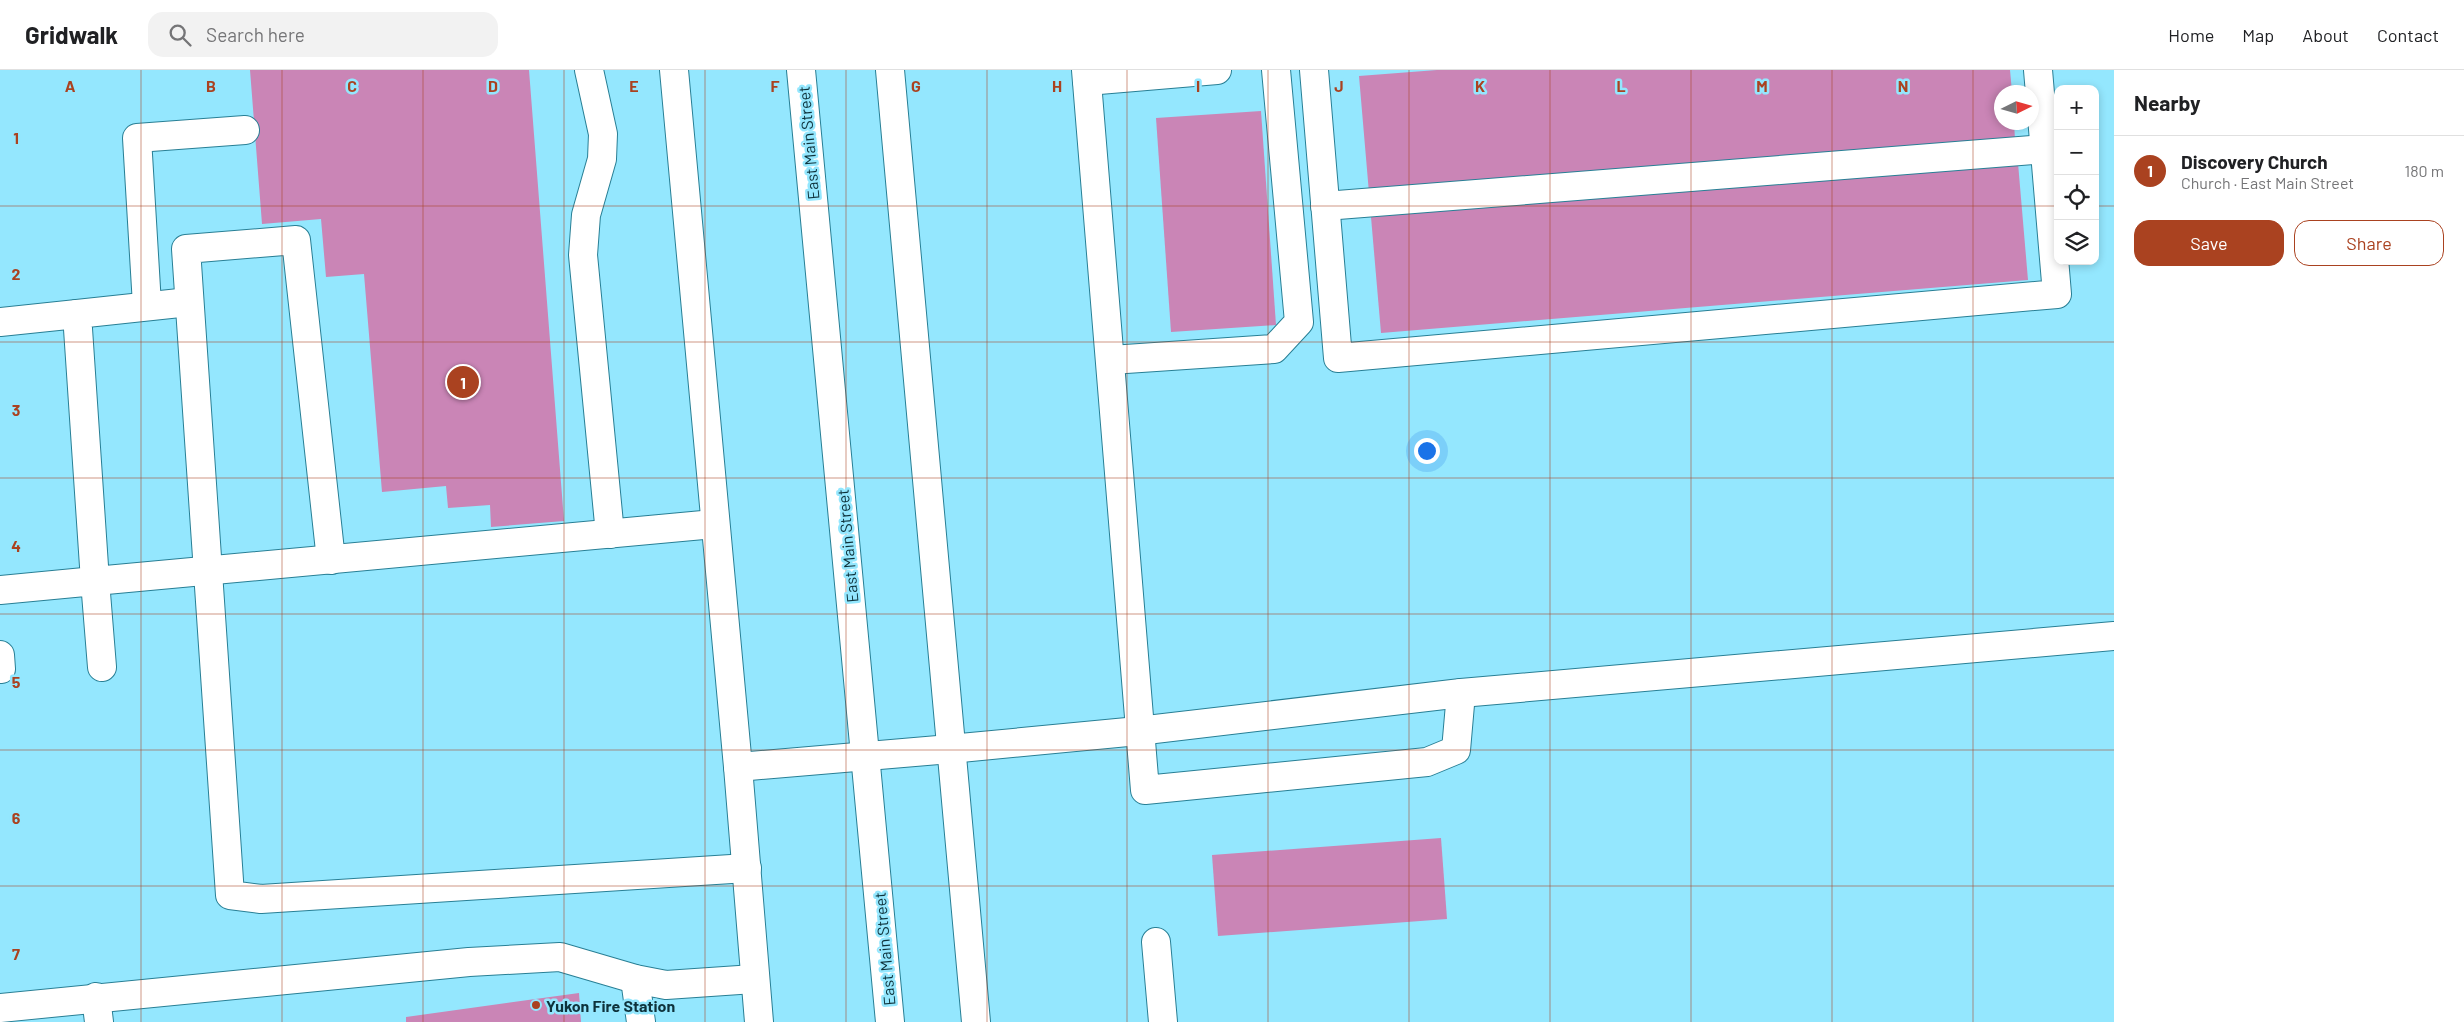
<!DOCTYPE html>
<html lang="en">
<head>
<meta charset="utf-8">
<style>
  body { margin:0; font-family:Barlow,sans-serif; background:#f2f2f2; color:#202124 }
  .controls { position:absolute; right:15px; top:15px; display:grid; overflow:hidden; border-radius:10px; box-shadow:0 2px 8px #0003 }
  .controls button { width:45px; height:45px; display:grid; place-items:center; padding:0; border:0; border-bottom:1px solid #e0e0e0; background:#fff; color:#202124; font:25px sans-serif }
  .compass { position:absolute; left:1994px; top:15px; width:45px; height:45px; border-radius:50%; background:#fff; box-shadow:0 2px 8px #0003; rotate:85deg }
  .you { position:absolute; left:1426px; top:380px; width:18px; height:18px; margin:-12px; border:4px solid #fff; border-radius:50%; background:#1a73e8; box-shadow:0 0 0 8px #1a73e833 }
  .badge { display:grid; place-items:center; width:32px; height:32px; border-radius:50%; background:#aa4220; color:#fff; font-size:16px; font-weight:700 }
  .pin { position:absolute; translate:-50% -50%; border:2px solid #fff; box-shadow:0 1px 5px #0006 }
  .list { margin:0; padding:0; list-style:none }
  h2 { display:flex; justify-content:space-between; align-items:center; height:65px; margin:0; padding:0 20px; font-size:21px }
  h2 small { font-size:16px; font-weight:400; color:#757577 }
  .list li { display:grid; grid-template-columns:32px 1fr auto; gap:15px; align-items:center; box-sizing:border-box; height:70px; padding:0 20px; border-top:1px solid #e0e0e0 }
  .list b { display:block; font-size:19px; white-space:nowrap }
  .list p { margin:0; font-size:16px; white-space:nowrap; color:#757577 }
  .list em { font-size:16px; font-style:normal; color:#757577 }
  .actions { display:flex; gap:10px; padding:15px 20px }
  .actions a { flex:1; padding:11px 0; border:1px solid #aa4220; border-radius:15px; text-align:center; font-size:18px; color:#aa4220 }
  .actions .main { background:#aa4220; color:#fff }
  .icon { flex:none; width:28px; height:28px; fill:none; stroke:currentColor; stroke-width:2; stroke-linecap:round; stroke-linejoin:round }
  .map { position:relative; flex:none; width:2114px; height:952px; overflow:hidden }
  header { display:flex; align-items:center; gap:30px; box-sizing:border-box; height:70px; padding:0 25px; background:#fff; border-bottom:1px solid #e0e0e0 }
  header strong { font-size:24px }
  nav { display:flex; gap:28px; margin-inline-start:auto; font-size:18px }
  .search { width:350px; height:45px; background:#f2f2f2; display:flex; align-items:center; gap:12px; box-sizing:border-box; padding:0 18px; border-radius:15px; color:#757577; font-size:19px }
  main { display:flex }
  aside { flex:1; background:#fff }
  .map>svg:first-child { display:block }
  .building { fill:#ca85b6 }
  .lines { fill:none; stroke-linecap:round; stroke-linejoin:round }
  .minor-casing { stroke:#287f95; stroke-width:30 }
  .highway-casing { stroke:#287f95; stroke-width:30 }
  .minor { stroke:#fff; stroke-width:28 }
  .highway { stroke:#fff; stroke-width:28 }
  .grid { fill:none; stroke:#aa4220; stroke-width:1; stroke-opacity:0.55 }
  .poi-dot { fill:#aa4220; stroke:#94e7fe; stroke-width:2 }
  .labels { text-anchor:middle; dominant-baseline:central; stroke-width:5; stroke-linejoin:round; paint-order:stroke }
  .street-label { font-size:16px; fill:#0e323b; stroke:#94e7fe }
  .poi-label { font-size:16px; font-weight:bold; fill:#0e323b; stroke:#94e7fe; text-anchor:start }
  .grid-label { font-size:16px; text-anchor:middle; font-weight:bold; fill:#aa4220; stroke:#94e7fe; stroke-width:5; stroke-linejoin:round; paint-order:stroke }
</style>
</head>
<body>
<header>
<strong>Gridwalk</strong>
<div class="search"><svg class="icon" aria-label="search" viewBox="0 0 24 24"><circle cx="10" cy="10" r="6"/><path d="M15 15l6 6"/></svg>Search here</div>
<nav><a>Home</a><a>Map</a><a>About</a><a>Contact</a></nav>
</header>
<main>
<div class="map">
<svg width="2114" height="952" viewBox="0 0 2114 952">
  <rect width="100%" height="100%" fill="#94e7fe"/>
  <g class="building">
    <path d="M250,0H529L564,451L491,457L490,435L448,438L446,416L382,422L364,204L326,207L321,149L262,154Z"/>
    <path d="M1437,0H2010L2012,22H2002V52H2014L2015,70L1369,123L1359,6Z"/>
    <path d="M1261,41L1276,255L1171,262L1156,48Z"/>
    <path d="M2018,93L2028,210L1381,263L1371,147Z"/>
    <path d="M1441,768L1447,849L1218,866L1212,785Z"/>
    <path d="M579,923L581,952H406V947Z"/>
  </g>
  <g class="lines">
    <defs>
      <g id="minor">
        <path d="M589,0L603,64L602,89L586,145L583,185L610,464"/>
        <path d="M674,0L738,697L759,952"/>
        <path d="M1086,0L1145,720L1427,692L1456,680L1461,623"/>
        <path d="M1314,0L1338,288L2057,224L2038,0"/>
        <path d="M1087,11L1217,0"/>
        <path d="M1325,136L2045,79"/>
        <path d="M189,232L77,244L95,511L714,454"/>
        <path d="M147,235L137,68L245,60"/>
        <path d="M0,252L77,244"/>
        <path d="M1111,290L1274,279L1299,252L1276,0"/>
        <path d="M331,490L296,170L186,179L230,825L261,829L747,798"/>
        <path d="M0,520L95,511L102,597"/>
        <path d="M0,585L1,599"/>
        <path d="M950,679L1138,661L1461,623L2114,566"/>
        <path d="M1156,872L1163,952"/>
        <path d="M635,909L641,952"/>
        <path d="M96,927L99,952"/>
        <path d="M0,938L469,892L560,887L635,909L666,915L754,909"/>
      </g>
      <g id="highway">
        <path d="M801,0L890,952"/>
        <path d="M890,0L976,952"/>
        <path d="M738,697L950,679"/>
      </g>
    </defs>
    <use href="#minor" class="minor-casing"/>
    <use href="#highway" class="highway-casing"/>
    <use href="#minor" class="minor"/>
    <use href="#highway" class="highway"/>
  </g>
  <path class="grid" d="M141,0V952M282,0V952M423,0V952M564,0V952M705,0V952M846,0V952M987,0V952M1127,0V952M1268,0V952M1409,0V952M1550,0V952M1691,0V952M1832,0V952M1973,0V952M0,136H2058M2095,136H2114M0,272H2114M0,408H2114M0,544H2114M0,680H2114M0,816H2114"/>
  <circle class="poi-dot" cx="536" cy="935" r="5"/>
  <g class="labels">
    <g class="street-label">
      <text transform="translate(808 73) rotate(-95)">East Main Street</text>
      <text transform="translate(847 476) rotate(-95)">East Main Street</text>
      <text transform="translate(884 879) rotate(-95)">East Main Street</text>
    </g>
    <g class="poi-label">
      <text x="546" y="935">Yukon Fire Station</text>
    </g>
  </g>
  <g class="grid-label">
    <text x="70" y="22">A</text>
    <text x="211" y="22">B</text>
    <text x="352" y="22">C</text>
    <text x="493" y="22">D</text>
    <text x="634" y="22">E</text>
    <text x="775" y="22">F</text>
    <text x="916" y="22">G</text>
    <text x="1057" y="22">H</text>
    <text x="1198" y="22">I</text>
    <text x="1339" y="22">J</text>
    <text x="1480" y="22">K</text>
    <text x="1621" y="22">L</text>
    <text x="1762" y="22">M</text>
    <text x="1903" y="22">N</text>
    <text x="16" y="74">1</text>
    <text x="16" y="210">2</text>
    <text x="16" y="346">3</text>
    <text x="16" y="482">4</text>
    <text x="16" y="618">5</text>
    <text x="16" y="754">6</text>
    <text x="16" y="890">7</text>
  </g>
</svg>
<div class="controls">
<button>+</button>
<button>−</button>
<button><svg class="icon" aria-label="locate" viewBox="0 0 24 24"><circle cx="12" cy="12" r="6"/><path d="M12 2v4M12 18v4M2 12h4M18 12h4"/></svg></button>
<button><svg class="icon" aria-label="layers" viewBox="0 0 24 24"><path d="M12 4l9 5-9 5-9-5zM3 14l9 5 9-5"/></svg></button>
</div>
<svg class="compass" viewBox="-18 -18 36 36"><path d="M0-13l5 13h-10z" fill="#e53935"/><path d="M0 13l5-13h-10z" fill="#757577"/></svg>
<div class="you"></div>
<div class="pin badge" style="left:463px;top:312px">1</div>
</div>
<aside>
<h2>Nearby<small></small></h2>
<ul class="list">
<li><span class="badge">1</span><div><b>Discovery Church</b><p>Church · East Main Street</p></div><em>180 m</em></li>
</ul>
<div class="actions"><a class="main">Save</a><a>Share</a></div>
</aside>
</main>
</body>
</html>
